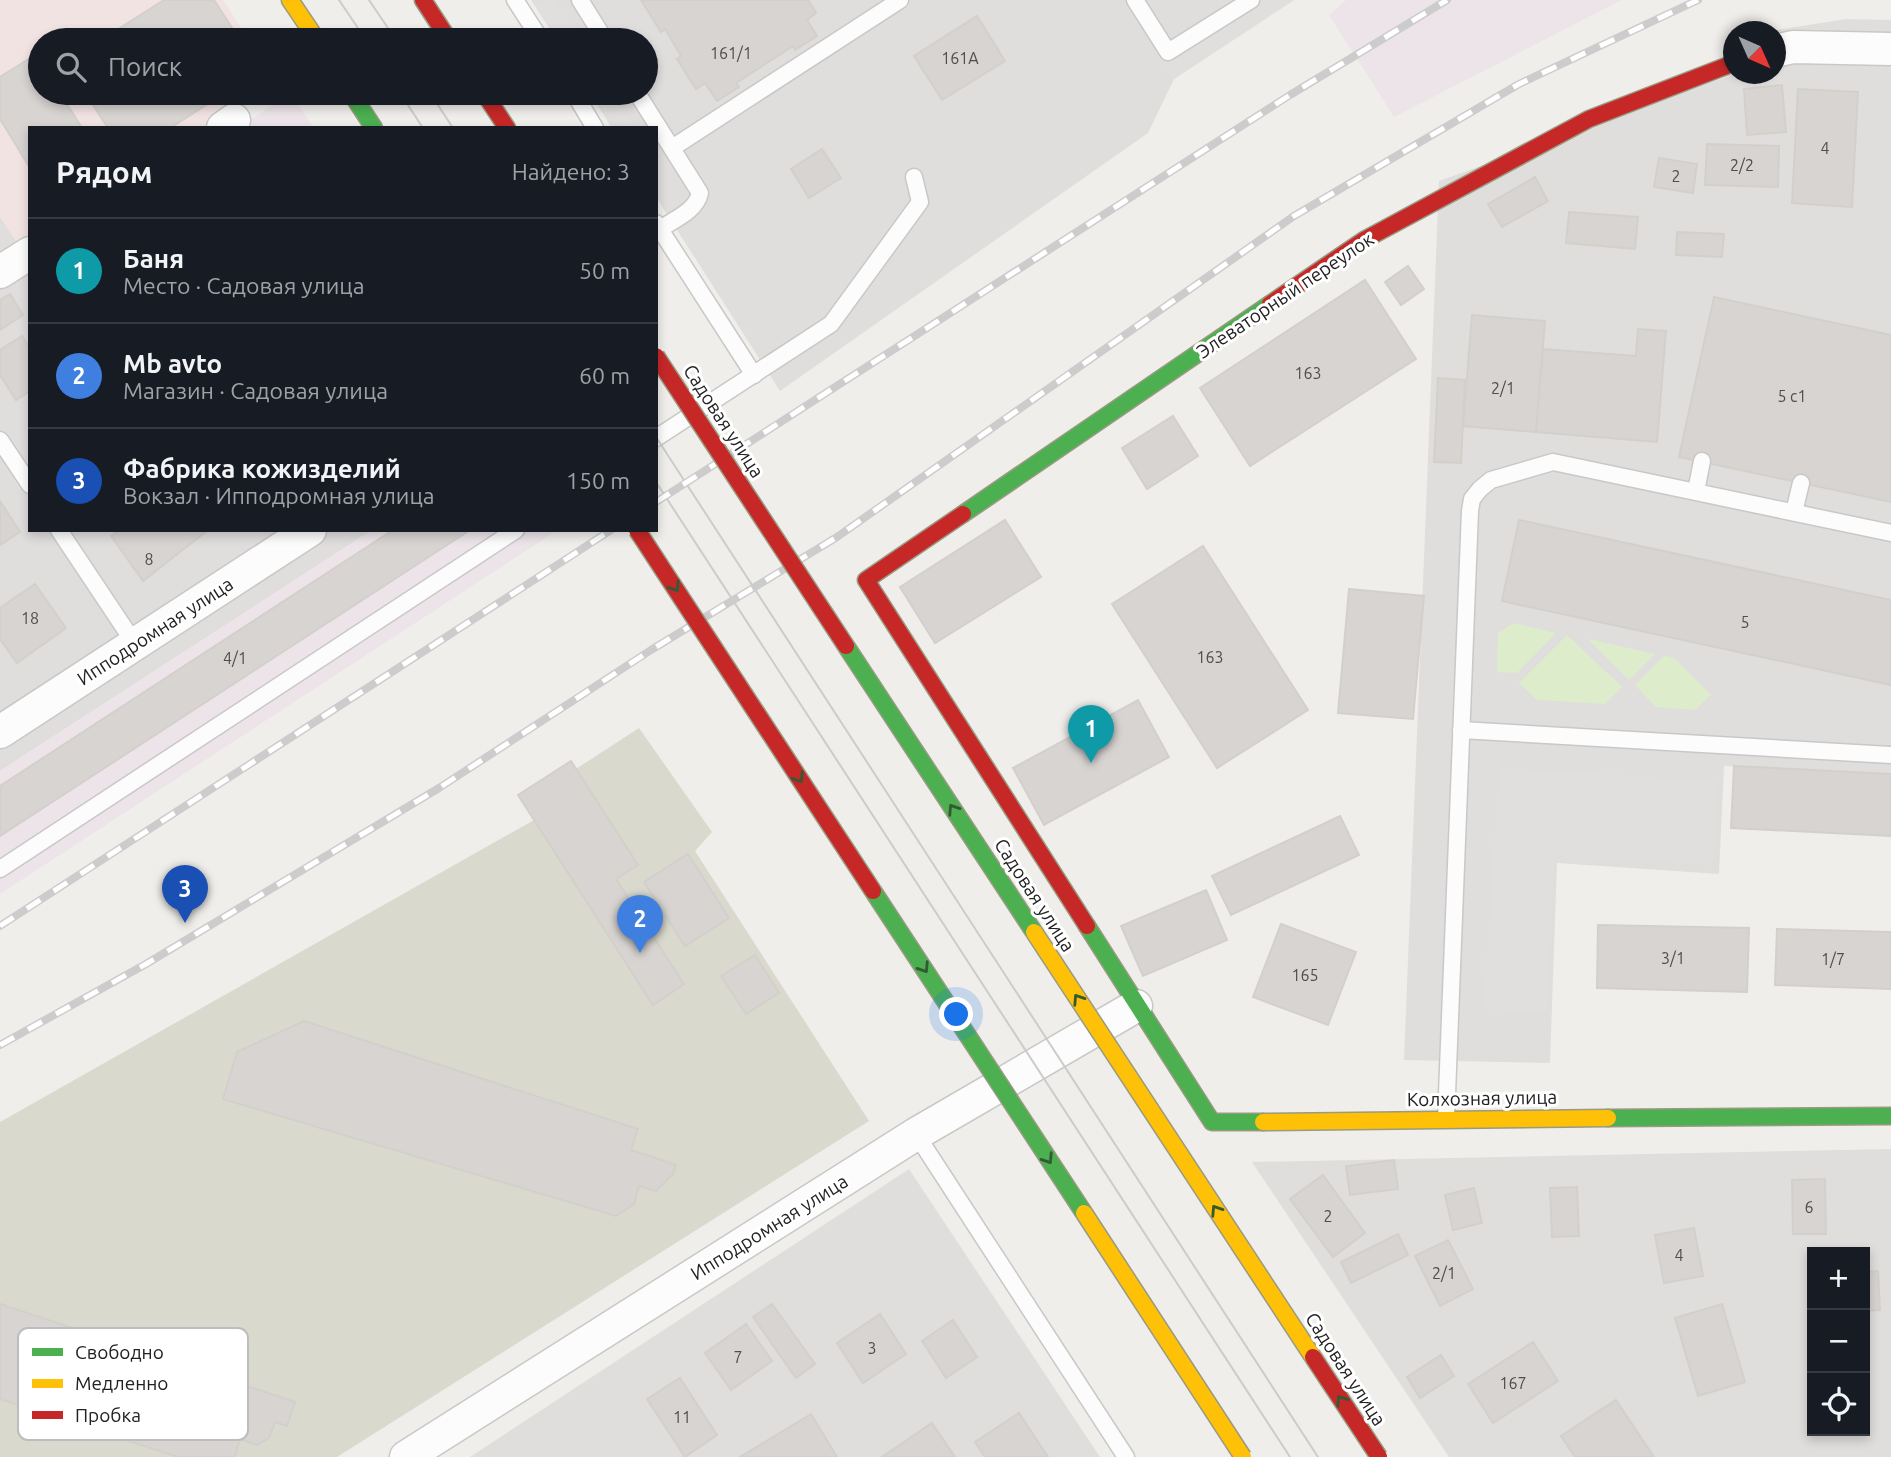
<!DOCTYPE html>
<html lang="ru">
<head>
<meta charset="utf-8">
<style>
  body { margin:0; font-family:Ubuntu,sans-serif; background:#20242c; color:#f1f3f6 }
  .controls { position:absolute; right:21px; bottom:21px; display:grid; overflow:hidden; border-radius:0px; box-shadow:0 4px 10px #0003 }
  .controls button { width:63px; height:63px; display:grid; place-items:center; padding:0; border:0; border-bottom:2px solid #363941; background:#171b24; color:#f1f3f6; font:35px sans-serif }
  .compass { position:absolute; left:1723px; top:21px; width:63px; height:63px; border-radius:50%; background:#171b24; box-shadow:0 4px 10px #0003; rotate:135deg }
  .you { position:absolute; left:957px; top:1015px; width:24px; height:24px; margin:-18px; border:5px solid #fff; border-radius:50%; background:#1a73e8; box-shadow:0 0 0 10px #1a73e833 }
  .badge { display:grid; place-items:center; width:46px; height:46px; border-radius:50%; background:#6a6968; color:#fff; font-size:23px; font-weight:700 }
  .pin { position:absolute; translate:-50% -58px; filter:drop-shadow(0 2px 4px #0008) }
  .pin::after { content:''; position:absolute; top:37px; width:24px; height:21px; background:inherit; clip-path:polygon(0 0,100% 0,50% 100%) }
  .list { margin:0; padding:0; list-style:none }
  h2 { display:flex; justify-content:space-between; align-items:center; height:91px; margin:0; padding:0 28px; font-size:30px }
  h2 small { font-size:23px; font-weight:400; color:#9ea1a6 }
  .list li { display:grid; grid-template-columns:46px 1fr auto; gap:21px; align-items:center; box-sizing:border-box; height:105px; padding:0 28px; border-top:2px solid #363941 }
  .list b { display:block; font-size:26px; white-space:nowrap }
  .list p { margin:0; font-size:23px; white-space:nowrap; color:#9ea1a6 }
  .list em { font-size:23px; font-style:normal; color:#9ea1a6 }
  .icon { flex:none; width:38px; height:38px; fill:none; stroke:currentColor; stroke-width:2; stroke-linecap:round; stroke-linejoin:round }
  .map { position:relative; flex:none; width:1891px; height:1457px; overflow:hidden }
  .search { position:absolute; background:#171b24; box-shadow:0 4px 10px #0003; left:28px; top:28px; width:630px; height:77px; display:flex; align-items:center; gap:18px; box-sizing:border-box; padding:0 24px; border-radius:38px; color:#9ea1a6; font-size:26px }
  .panel { position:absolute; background:#171b24; box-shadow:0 4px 10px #0003; left:28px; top:126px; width:630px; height:406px; border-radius:0px }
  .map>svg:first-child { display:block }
  .residential { fill:#dfdedc; fill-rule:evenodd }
  .commercial { fill:#f1e3e1 }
  .industrial { fill:#ede4e9 }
  .construction { fill:#d9d9cd }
  .grass { fill:#ddeccb }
  .parking { fill:#e0dfde }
  .building { fill:#d7d4d2; stroke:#d3d0cc; stroke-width:2 }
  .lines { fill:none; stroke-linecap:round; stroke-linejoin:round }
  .lane-casing { stroke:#c9c8c7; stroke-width:19 }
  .street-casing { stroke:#c9c8c7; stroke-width:35 }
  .fast-casing { stroke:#999a82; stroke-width:19 }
  .slow-casing { stroke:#999a82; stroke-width:19 }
  .jam-casing { stroke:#999a82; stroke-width:19 }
  .lane { stroke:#fdfcfc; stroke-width:16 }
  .street { stroke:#fdfcfc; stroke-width:32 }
  .fast { stroke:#4caf50; stroke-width:16 }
  .slow { stroke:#ffc107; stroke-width:16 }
  .jam { stroke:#c62828; stroke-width:16 }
  .tram { stroke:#ccc; stroke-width:2 }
  .rail-casing { stroke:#ccc; stroke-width:8 }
  .rail { stroke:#fff; stroke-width:5; stroke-dasharray:16; stroke-linecap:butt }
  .fast-bridge-casing { stroke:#999a82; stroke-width:19; stroke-linecap:butt }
  .slow-bridge-casing { stroke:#999a82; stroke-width:19; stroke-linecap:butt }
  .jam-bridge-casing { stroke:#999a82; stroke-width:19; stroke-linecap:butt }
  .fast-bridge { stroke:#4caf50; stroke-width:16 }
  .slow-bridge { stroke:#ffc107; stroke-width:16 }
  .jam-bridge { stroke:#c62828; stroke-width:16 }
  .oneway { stroke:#335a34 }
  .labels { text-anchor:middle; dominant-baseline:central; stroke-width:6; stroke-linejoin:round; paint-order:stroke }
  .number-label { font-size:16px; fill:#4f4e4e }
  .street-label { font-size:19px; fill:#222; stroke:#fff }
  .key { fill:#fff; stroke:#bdbdbd; stroke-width:2 }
  .key-label { font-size:19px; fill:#222 }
</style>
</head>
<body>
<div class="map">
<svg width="1891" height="1457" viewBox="0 0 1891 1457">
  <rect width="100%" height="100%" fill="#f0eeeb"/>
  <g class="residential">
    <path d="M531,0H1294L1174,79L1148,133L780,391L656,197V128H612L590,93H646V40H557Z"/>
    <path d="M1846,19L1891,20V774L1724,766L1719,874L1557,863L1550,1063L1404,1060L1439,181L1734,74H1776V32L1770,31Z"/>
    <path d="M0,217L19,245L30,238V530H372L0,771Z"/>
    <path d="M1891,1149V1457H1449L1252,1162ZM1812,1252H1865V1431H1812Z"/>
    <path d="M909,1169L1100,1457H470Z"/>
  </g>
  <path class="commercial" d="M0,0H223L249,40H40V93H255L201,128H30V238L19,245L0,217Z"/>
  <g class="industrial">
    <path d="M1346,0H1622L1394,117L1329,15Z"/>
    <path d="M290,93L314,128H253L249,121Z"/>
    <path d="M372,530H558L0,894V771Z"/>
  </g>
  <path class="construction" d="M639,728L712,832L695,851L869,1121L337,1457H0V1122L534,820L518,795L571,761L576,769Z"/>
  <g class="grass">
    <path d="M1514,623L1556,633L1517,673L1497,672L1498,633Z"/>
    <path d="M1567,635L1622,687L1605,704L1537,700L1519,683Z"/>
    <path d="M1588,639L1655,654L1629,680Z"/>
    <path d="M1664,656L1674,658L1711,695L1695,710L1656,707L1635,685Z"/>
  </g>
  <g class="parking">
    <path d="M547,0H554L579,40H557L536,7Z"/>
    <path d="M1244,0H1294L1174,79L1159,54Z"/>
    <path d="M590,93H613L635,128H612Z"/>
    <path d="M1499,768L1718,781L1713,865L1555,856L1546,1013L1484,1009Z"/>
  </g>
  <g class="building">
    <path d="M164,0H214L240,40H101Z"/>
    <path d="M641,0H808L816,13L807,20L817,36L795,50L793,46L736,83L739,87L717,101L705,83L696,89L677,59L681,56L665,29L661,32Z"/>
    <path d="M977,16L1005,61L942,100L914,56Z"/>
    <path d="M37,54L40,59V93H60L82,128H30V168L0,119V77Z"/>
    <path d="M1782,85L1786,132L1747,135L1744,89Z"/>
    <path d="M1798,89L1858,92L1852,207L1792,203Z"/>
    <path d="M85,93H225L170,128H108Z"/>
    <path d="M1707,144L1779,146L1778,187L1705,185Z"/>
    <path d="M822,149L841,178L809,198L791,169Z"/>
    <path d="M1659,158L1697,164L1693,193L1654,187Z"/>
    <path d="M1535,177L1548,201L1502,227L1488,204Z"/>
    <path d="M1569,212L1638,217L1635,249L1566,243Z"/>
    <path d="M1677,232L1724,234L1722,257L1676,255Z"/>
    <path d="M1408,266L1424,289L1401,305L1385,282Z"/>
    <path d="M1365,280L1416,359L1250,466L1200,388Z"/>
    <path d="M10,294L23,315L0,330V300Z"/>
    <path d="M1714,297L1891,335V502L1679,457Z"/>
    <path d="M1472,315L1545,321L1536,432L1463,426Z"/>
    <path d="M1638,329L1666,331L1657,442L1536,432L1543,349L1636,356Z"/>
    <path d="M22,336L30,349V391L16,400L0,375V350Z"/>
    <path d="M1438,378L1465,380L1461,463L1434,462Z"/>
    <path d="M1173,416L1198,456L1147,489L1122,448Z"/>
    <path d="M0,501L20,532L0,545Z"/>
    <path d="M1005,520L1041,577L935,643L900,587Z"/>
    <path d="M1519,520L1891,600V685L1502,601Z"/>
    <path d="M119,530H208L143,581L111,536Z"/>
    <path d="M393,530H470L0,836V786Z"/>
    <path d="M1203,546L1308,710L1217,768L1112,604Z"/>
    <path d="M35,584L66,628L17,663L0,639V608Z"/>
    <path d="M1349,589L1424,596L1413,719L1338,713Z"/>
    <path d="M1138,700L1169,757L1044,825L1013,768Z"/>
    <path d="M571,761L638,865L616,879L684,984L653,1005L518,795Z"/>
    <path d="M1734,766L1891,774V836L1731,828Z"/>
    <path d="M1340,816L1359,855L1231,915L1212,876Z"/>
    <path d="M688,854L729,918L685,946L644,882Z"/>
    <path d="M1206,890L1227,940L1143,976L1121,926Z"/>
    <path d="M1281,924L1356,952L1328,1025L1253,997Z"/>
    <path d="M1598,925L1749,928L1747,992L1597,988Z"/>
    <path d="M1777,929L1891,932V989L1775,985Z"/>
    <path d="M755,955L779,993L746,1014L721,976Z"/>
    <path d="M304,1021L638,1129L631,1150L676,1165L673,1174L656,1191L639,1186L634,1204L616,1216L223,1099L237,1052Z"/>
    <path d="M1394,1160L1398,1189L1350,1195L1346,1166Z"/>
    <path d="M1323,1175L1365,1233L1333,1257L1290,1199Z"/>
    <path d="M1825,1179L1826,1234H1793L1792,1180Z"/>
    <path d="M1577,1187L1579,1236L1552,1237L1550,1188Z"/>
    <path d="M1474,1188L1482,1223L1453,1230L1445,1195Z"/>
    <path d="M1694,1228L1703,1276L1664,1283L1655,1235Z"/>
    <path d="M1398,1234L1408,1255L1351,1283L1341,1262Z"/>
    <path d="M1448,1240L1473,1289L1440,1306L1415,1256Z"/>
    <path d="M1878,1271L1880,1310L1865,1311V1272Z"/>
    <path d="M0,1304L295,1402L287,1426L275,1422L269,1438L257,1445L240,1439L235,1457H178L0,1399Z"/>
    <path d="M772,1304L815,1364L796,1378L753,1317Z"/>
    <path d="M1722,1304L1745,1382L1698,1396L1675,1318Z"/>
    <path d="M880,1314L906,1354L863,1383L837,1343Z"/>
    <path d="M953,1320L977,1357L946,1378L922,1341Z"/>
    <path d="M746,1324L772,1361L731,1390L705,1353Z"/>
    <path d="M1533,1342L1558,1381L1493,1423L1468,1384Z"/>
    <path d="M1441,1355L1454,1376L1420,1398L1407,1377Z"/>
    <path d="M680,1378L717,1435L685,1457L647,1399Z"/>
    <path d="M1616,1400L1654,1457H1575L1561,1436Z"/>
    <path d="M1019,1413L1048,1457H985L975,1442Z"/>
    <path d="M811,1414L837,1457H740Z"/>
    <path d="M932,1423L955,1457H882Z"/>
  </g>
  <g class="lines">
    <defs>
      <g id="lane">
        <path d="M515,0L541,40"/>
        <path d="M580,0L605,40"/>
        <path d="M1135,0L1168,52L1251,0"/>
        <path d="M574,93L595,128"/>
        <path d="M637,93L700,193C696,211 675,219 660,229"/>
        <path d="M672,148L900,0"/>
        <path d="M656,223L754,375"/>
        <path d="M656,438L831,324L920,202L914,177"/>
        <path d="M0,440L30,485"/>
        <path d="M1696,491L1702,461"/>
        <path d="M1794,512L1801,483"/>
        <path d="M59,530L135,644"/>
        <path d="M1461,730L1891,755"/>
        <path d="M0,869L516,530"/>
        <path d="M1446,1119L1470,511L1472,499L1480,489L1491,480L1553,462L1891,533"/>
        <path d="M916,1134L1126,1457"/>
      </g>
      <g id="street">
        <path d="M1776,51L1793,47L1891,49"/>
        <path d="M223,128L234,120"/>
        <path d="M0,272L30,253"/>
        <path d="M0,732L310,530"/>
        <path d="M406,1457L916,1134L1136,1006"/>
      </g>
      <g id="fast">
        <path d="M351,93L374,128"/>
        <path d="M963,514L1270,304"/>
        <path d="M1087,926L1212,1122H1263"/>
        <path d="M1608,1118L1891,1116"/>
      </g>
      <g id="slow">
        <path d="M290,0L317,40"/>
        <path d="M1263,1122L1608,1118"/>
      </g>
      <g id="jam">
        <path d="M423,0L449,40"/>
        <path d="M484,93L507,128"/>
        <path d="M1270,304L1364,240L1589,119L1734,63"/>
        <path d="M963,514L866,580L1087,926"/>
      </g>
    </defs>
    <use href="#lane" class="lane-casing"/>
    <use href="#street" class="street-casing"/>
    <use href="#fast" class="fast-casing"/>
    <use href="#slow" class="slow-casing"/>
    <use href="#jam" class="jam-casing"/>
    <use href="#lane" class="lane"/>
    <use href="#street" class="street"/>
    <use href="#fast" class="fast"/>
    <use href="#slow" class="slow"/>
    <use href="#jam" class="jam"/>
    <g class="tram">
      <path d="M339,0L366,40"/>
      <path d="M369,0L396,40"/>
      <path d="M400,93L423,128"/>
      <path d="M430,93L453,128"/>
      <path d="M656,437L1318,1457"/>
      <path d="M656,482L1290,1457"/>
    </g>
    <defs>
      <g id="rail">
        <path d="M656,502L1290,95L1447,0"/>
        <path d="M0,926L611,530"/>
        <path d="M0,1045L146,964L439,788L651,650L837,537L1294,216L1519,84L1698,0"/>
      </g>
    </defs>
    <use href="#rail" class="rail-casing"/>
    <use href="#rail" class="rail"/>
    <defs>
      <g id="fast-bridge">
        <path d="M846,646L1034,932"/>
        <path d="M873,891L1084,1213"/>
      </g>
      <g id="slow-bridge">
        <path d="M1034,932L1313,1357"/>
        <path d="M1084,1213L1243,1457"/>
      </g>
      <g id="jam-bridge">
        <path d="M656,356L846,646"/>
        <path d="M637,530L873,891"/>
        <path d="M1313,1357L1379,1457"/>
      </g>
    </defs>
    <use href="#fast-bridge" class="fast-bridge-casing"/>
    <use href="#slow-bridge" class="slow-bridge-casing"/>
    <use href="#jam-bridge" class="jam-bridge-casing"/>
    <use href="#fast-bridge" class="fast-bridge"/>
    <use href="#slow-bridge" class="slow-bridge"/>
    <use href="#jam-bridge" class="jam-bridge"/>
  </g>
  <defs><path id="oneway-chevron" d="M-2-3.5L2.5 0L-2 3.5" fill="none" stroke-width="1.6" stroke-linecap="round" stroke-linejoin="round" transform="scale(1.75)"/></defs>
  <g class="oneway">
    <use href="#oneway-chevron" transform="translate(675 587) rotate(57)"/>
    <use href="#oneway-chevron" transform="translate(799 778) rotate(57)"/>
    <use href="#oneway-chevron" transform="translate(953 809) rotate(-123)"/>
    <use href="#oneway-chevron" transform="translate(924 968) rotate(57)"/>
    <use href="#oneway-chevron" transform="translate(1078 999) rotate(-123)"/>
    <use href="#oneway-chevron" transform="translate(1048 1159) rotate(57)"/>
    <use href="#oneway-chevron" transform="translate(1216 1210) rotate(-123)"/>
    <use href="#oneway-chevron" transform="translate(1341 1400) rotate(-123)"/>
  </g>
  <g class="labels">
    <g class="number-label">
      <text x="731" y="53">161/1</text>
      <text x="960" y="58">161А</text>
      <text x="1825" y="148">4</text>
      <text x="1742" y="165">2/2</text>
      <text x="1676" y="176">2</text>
      <text x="1308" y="373">163</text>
      <text x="1503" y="388">2/1</text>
      <text x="1792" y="396">5 с1</text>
      <text x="149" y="559">8</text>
      <text x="30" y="618">18</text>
      <text x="1745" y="622">5</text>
      <text x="1210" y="657">163</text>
      <text x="235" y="658">4/1</text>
      <text x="1673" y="958">3/1</text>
      <text x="1833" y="959">1/7</text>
      <text x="1305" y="975">165</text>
      <text x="1809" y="1207">6</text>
      <text x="1328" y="1216">2</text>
      <text x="1679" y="1255">4</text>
      <text x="1444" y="1273">2/1</text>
      <text x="872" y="1348">3</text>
      <text x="738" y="1357">7</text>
      <text x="1513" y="1383">167</text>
      <text x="682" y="1417">11</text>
    </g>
    <g class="street-label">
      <text transform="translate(1285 295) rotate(-34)">Элеваторный переулок</text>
      <text transform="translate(724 421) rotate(57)">Садовая улица</text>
      <text transform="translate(155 631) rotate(-33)">Ипподромная улица</text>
      <text transform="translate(1035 895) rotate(57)">Садовая улица</text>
      <text transform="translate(1482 1098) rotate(-1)">Колхозная улица</text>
      <text transform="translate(769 1227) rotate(-32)">Ипподромная улица</text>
      <text transform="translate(1346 1369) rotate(57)">Садовая улица</text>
    </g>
  </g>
  <rect x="18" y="1328" width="230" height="112" rx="10" class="key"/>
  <rect x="32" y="1348" width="31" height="8" fill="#4caf50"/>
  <rect x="32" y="1379" width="31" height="9" fill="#ffc107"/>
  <rect x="32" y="1411" width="31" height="8" fill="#c62828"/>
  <g class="key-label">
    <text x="75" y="1359">Свободно</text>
    <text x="75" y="1390">Медленно</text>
    <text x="75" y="1422">Пробка</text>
  </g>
</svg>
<div class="controls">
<button>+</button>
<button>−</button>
<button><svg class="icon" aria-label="locate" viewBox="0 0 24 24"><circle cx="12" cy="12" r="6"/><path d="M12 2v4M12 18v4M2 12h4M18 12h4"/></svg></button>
</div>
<svg class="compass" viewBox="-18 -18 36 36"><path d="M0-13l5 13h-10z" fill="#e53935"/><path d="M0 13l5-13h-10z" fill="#9ea1a6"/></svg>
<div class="you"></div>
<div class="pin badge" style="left:1091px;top:763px;background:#0f9aa8">1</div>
<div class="pin badge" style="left:640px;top:953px;background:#3f7fe0">2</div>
<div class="pin badge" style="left:185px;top:923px;background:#1a4fb4">3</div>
<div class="search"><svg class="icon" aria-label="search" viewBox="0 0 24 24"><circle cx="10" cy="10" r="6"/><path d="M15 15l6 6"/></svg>Поиск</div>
<section class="panel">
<h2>Рядом<small>Найдено: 3</small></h2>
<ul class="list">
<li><span class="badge" style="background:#0f9aa8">1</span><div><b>Баня</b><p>Место · Садовая улица</p></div><em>50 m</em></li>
<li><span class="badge" style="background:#3f7fe0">2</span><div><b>Mb avto</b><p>Магазин · Садовая улица</p></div><em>60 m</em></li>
<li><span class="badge" style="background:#1a4fb4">3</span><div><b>Фабрика кожизделий</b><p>Вокзал · Ипподромная улица</p></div><em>150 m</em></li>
</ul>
</section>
</div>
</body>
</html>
